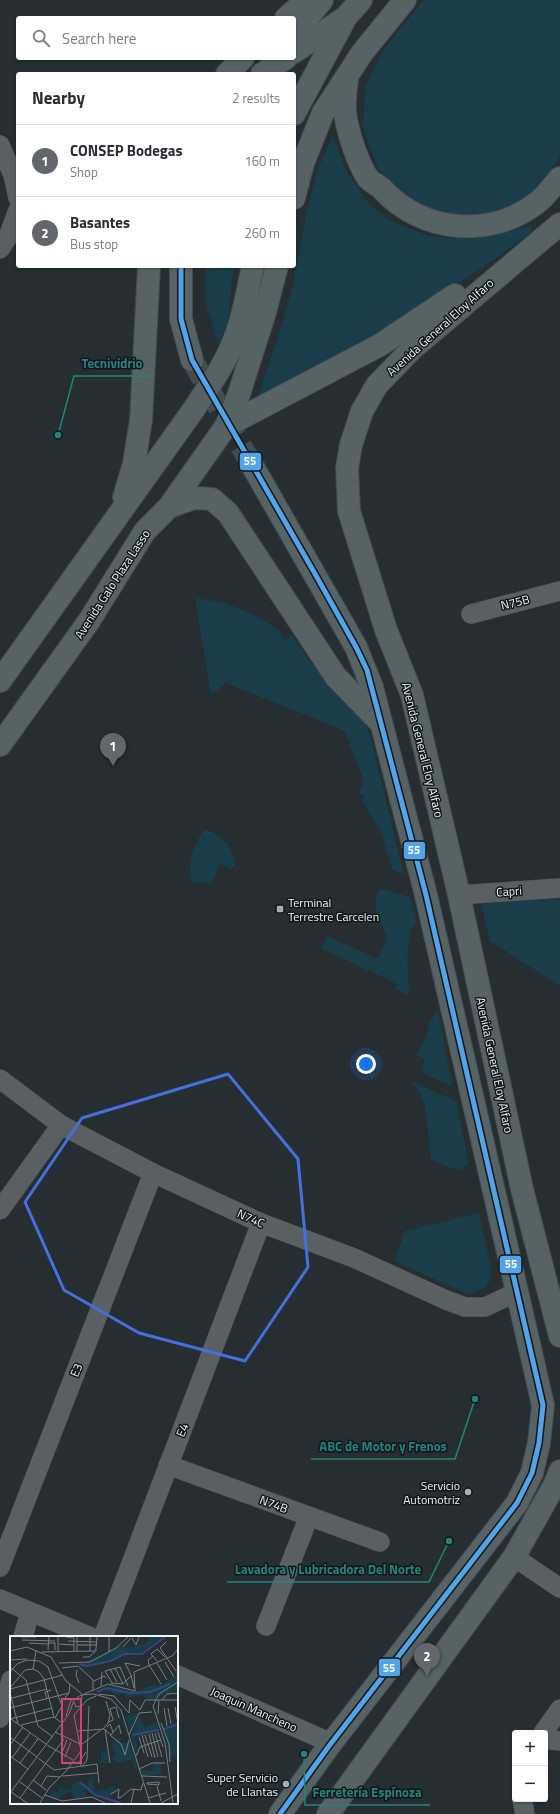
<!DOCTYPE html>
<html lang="en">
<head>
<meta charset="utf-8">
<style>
  body { margin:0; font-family:"Titillium Web",sans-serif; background:#f2f2f3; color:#2b2b33 }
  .controls { position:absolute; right:12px; bottom:12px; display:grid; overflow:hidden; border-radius:4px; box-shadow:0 1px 3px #0004 }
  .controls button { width:36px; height:36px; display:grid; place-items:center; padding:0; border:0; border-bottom:1px solid #e1e1e2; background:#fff; color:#2b2b33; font:20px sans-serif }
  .you { position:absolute; left:366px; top:1064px; width:14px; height:14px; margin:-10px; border:3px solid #fff; border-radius:50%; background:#1a73e8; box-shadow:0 0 0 6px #1a73e833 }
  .badge { display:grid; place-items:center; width:26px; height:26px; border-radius:50%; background:#63666d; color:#fff; font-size:13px; font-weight:700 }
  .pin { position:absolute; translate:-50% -33px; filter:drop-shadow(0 1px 2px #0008) }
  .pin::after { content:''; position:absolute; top:21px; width:14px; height:12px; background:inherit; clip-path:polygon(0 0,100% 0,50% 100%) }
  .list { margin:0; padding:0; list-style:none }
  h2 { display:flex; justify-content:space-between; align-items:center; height:52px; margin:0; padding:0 16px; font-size:17px }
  h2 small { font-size:13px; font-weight:400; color:#7c7c81 }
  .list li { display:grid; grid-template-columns:26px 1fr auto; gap:12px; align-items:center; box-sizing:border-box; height:72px; padding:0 16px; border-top:1px solid #e1e1e2 }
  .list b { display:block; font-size:15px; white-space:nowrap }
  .list p { margin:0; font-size:13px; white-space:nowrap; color:#7c7c81 }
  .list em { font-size:13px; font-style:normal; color:#7c7c81 }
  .icon { flex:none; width:22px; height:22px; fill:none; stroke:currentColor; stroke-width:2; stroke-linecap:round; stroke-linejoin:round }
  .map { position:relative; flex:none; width:560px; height:1814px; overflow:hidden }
  .search { position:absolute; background:#fff; box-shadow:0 1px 3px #0004; left:16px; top:16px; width:280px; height:44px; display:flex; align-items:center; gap:10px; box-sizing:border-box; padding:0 14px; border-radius:4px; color:#7c7c81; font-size:15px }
  .panel { position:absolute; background:#fff; box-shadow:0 1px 3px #0004; left:16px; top:72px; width:280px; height:196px; border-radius:4px }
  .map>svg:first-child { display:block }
  .green { fill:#193e49 }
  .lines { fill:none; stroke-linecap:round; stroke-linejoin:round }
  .primary-tunnel { stroke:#444c50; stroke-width:22; stroke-dasharray:22 11; stroke-linecap:butt }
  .minor-casing { stroke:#444b4e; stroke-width:20 }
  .primary-casing { stroke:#444b4e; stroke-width:24 }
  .minor { stroke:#5a6062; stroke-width:19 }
  .primary { stroke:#566264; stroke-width:22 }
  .bus-1-casing { stroke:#11171a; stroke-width:8 }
  .bus-1 { stroke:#53a3e8; stroke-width:5 }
  .marked { fill:none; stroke:#466fde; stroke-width:3; stroke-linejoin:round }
  .poi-dot { fill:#a7afb3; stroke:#11171a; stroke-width:1.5 }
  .labels { text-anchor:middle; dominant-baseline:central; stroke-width:3; stroke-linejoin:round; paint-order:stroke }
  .street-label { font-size:12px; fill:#ecf5f8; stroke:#11171a }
  .poi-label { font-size:12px; fill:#ecf5f8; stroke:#11171a; text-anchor:end }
  .inset-river { fill:none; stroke:#37457d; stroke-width:2 }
  .inset-road { fill:none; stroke:#757e81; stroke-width:1 }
  .view { fill:#ca447a; fill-opacity:0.15; stroke:#ca447a; stroke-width:2 }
  .inset-edge { fill:none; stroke:#ecf5f8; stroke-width:2 }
  .leader { fill:none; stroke:#25837c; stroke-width:1.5 }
  .callout-dot { fill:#25837c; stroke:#11171a; stroke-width:1.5 }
  .callout-label { font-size:13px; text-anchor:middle; font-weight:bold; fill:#25837c; stroke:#11171a; stroke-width:3; stroke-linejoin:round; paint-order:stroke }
  .line-badge { stroke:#11171a; stroke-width:1.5 }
  .badge-label { font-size:11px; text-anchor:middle; font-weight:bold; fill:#fff }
</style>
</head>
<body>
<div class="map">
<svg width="560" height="1814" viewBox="0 0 560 1814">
  <rect width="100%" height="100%" fill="#262e32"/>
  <g class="green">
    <path d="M424,0H560V156L549,174L527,199L497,213L464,218L430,209L397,190L378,168L363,128L365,88L385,47Z"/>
    <path d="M333,135L345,168L369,204L392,222L429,236L472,239L532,226L530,234L449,290L381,333L257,398L275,347L292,290L308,205L320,164Z"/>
    <path d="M205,266H236L232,276L228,322L218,345L206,303Z"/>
    <path d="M195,598L221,602L250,613L278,629L285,640L292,635L311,663L321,670L353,707L364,721L370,735L404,875L392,869L382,833L362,801L366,797L358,792L364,782L345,731L226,683L211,695Z"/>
    <path d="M204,830C221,832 233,848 235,864L230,869L220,864L211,884L193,882C186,867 194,843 204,830Z"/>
    <path d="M383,889L410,897L416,922C403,941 409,971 409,994H406L395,989L397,984L321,948L327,936L378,959L387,939L375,905L378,891Z"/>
    <path d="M560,898V986L490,941L481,904Z"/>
    <path d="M438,1012L453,1087L421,1072L425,1059L416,1055L425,1039L430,1019Z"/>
    <path d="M409,1080L456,1101L469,1164L460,1170L445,1166L431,1159L425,1104L419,1091Z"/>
    <path d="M479,1213L492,1274C489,1287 481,1292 468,1294L394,1261L405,1231Z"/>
  </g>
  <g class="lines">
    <path class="primary-tunnel" d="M192,360L252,465"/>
    <defs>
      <g id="minor">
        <path d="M0,145L13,175L18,198"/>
        <path d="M0,249L8,237L18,210"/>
        <path d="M471,614L560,591"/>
        <path d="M459,895L560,888"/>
        <path d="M0,1079L61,1125L153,1173L261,1223L354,1258L446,1300L465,1307H485L517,1292"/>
        <path d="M0,1210L61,1125"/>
        <path d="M168,1465L380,1542"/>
        <path d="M514,1557L560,1588"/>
        <path d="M0,1567L153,1173"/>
        <path d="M0,1599L91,1637"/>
        <path d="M266,1626L304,1529L308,1516"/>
        <path d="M23,1637L30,1612"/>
        <path d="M103,1637L261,1223"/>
        <path d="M177,1675L331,1743"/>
        <path d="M0,1718L11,1680"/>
        <path d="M543,1733L560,1709"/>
        <path d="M545,1739L560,1741"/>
        <path d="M522,1799L525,1814"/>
      </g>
      <g id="primary">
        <path d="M286,18L307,0"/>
        <path d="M294,34L322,0"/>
        <path d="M294,52L343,19"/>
        <path d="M227,74L243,58"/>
        <path d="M262,74L286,58"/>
        <path d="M347,78C346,89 344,101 345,112C347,130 357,161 367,177C370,182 379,185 383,190C423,233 491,239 538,202C546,196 553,185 560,178"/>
        <path d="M294,114L346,17L361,0"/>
        <path d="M294,198L303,163L323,113L362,53L405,0"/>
        <path d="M560,224L413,348L377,385L362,411L351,445L347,468L349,511L386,630L412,695L459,895L522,1189L560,1336"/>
        <path d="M181,266V319L192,360"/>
        <path d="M226,426L380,345L455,295"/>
        <path d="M252,465L356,647L372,687L426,895L543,1405L539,1443L532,1473L517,1503L329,1746L280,1814"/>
        <path d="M124,497L134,464L141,420L149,266"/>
        <path d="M169,507L194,498L212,499L228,513L336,677L380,722"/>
        <path d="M0,681L194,409C208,387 225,365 234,340C244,317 247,291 253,266"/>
        <path d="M0,745L89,621L145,531L169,507L226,426L239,394L265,312L277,266"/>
        <path d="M328,1814L514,1557L554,1486L560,1471"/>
      </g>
    </defs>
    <use href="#minor" class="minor-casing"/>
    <use href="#primary" class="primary-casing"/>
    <use href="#minor" class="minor"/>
    <use href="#primary" class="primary"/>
    <defs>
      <path id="bus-1" d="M181,266V319L192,360L314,572L356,647L367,670L426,895L543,1405L539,1443L532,1473L517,1503L329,1746L280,1814"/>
    </defs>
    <use href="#bus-1" class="bus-1-casing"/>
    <use href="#bus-1" class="bus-1"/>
  </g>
  <path class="marked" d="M228,1074L298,1159L308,1267L245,1361L139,1333L64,1290L25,1202L82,1118Z"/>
  <g class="poi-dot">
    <rect x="276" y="905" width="8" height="8" rx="2"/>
    <circle cx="468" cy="1492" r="4"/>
    <circle cx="286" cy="1784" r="4"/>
  </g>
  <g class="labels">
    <g class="street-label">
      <text transform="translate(440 327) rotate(-42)">Avenida General Eloy Alfaro</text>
      <text transform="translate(112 584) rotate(-57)">Avenida Galo Plaza Lasso</text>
      <text transform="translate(515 602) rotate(-14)">N75B</text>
      <text transform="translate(423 750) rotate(76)">Avenida General Eloy Alfaro</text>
      <text transform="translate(509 891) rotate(-4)">Capri</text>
      <text transform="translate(495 1065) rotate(78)">Avenida General Eloy Alfaro</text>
      <text transform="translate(251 1218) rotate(24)">N74C</text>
      <text transform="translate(76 1370) rotate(-69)">E3</text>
      <text transform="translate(182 1430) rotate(-69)">E4</text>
      <text transform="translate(274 1504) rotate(20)">N74B</text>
      <text transform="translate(254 1709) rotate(24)">Joaquin Mancheno</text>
    </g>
    <g class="poi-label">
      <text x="288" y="902" text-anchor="start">Terminal<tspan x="288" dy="14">Terrestre Carcelen</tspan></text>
      <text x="460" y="1485">Servicio<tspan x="460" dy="14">Automotriz</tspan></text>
      <text x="278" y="1777">Super Servicio<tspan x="278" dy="14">de Llantas</tspan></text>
    </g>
  </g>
  <g transform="translate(10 1636)">
    <rect width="168" height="168" fill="#262e32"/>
    <path d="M141,1H153L131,17H114L101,25L82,29L72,27L112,9L113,12L135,8ZM168,39V53L146,62L144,70L156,106L157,117L160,152L162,161L160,150L156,107L144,72V69L145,63H138L135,59L117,62L113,57L109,59L95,54L80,57L100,49L125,56L146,48L147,51ZM128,77L120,96L115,80ZM129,79L134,91L147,86L149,95L125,101L128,111L126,116L121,99ZM168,88V121H160L154,94ZM111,101L110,107L119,106L127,131L124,132L123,125L119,124L105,127V124H100L106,119L102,107L106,103ZM91,115H97L100,127H91ZM143,127H151V139H132L130,133L143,136ZM83,141L84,156L105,150L106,156L96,163L84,158L74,149L76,160L64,163L63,157L59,156L47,163L41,160L42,157L49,156L48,152L62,153V148L70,146L77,149L79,142Z" fill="#193e49"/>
    <path class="inset-river" d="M69,28L77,30L101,25L114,18H132L155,1M87,56L96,52L120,57L140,56L160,48M154,93L168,88M122,99L149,94M70,146L85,159L111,167"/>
    <path class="inset-road" d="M11,1H26M48,1V15M56,1L64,2V15M122,2L126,9L129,1M12,4L45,5M58,5L86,6M156,6L150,12L166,35M19,7L38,8M38,7H45V14M49,8L64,9M67,9H87M113,11L121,2M38,14L39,1M0,15L17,11L41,21L56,45L72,58L71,70L66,71L64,66M80,15V1M32,16L84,15L86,13L87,1M67,16V1M99,16V1M143,20L138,24L139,29L151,48M73,21H79L87,14M0,24L17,23M147,25L141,18L147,13L155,21M155,26L164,41M49,27L80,26L106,12L118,1M147,27L157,44M0,31L16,44L28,90L43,101M52,32L68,30L83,44V54M105,32L113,48M23,33L26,15M100,33L107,46M67,34L66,39L69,47M0,36L7,28L17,24L29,25L38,31L52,70L45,82M84,45L94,40L96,42M101,47L113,48L121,40M102,47L95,35L110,31L118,50M91,50L92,36M0,52L15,34L23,33L29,36L34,43L44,81L52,87M124,52L121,39L115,27L130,30M0,53L53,39M0,57L8,88M74,58L98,48L125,55L124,36L162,20L168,13M89,58L104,60L119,77L120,64L130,74L135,64H168M2,62L37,53M37,63L35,56L41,54M54,63L59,57L60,48M152,64L157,58L168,57M165,71L168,87M0,72L59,57M154,72L157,90M158,72L161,88M148,78L149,64M56,80L61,64M0,83L42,72M1,83L36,108M99,86L103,84L100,73L106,71L109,82M151,87L159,108L160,126M11,89L44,81M97,91L100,88L103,96M93,93L98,87L100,79L96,65M95,93L100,127M68,95L94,93L101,99L109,89L111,98M45,96L70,108M148,96L153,111M142,97L148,121M145,97L152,121M139,98L145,122M100,99L111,108L115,119L119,104M119,99L129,77L142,76M132,99L138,121M135,99L142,121M0,101L27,121M129,101L134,117M0,109L13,91M37,109L63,124M71,109L92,93M51,119L57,104M0,120L18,133M126,120L130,111L151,104M55,121L61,106M2,122L20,97M28,122L44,134L87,128L89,147M10,127L28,103M73,129L77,124L79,70M71,130L70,125L76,116M129,133L142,127H155M52,140L88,137M132,140L157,141M23,144L36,154M10,146L32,162M149,146V149L137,148V147ZM31,150L37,140L50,141M147,150L151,165M1,156L17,167M0,157L59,78L64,64L71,59L84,58L101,63L111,74L140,167M101,158L109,153L108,162H110L121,153L131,154L133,147M35,159L52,165L82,161L95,167M10,162L54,103M138,162L156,157M30,167L39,152L56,135L71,115L64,79L77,64L86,60M121,167L124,153M151,167L168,158M163,167L155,107L143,70L149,58L168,46"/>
    <path class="view" d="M52,63H71V127H52Z"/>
    <rect width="168" height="168" class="inset-edge"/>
  </g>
  <path class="leader" d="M58 435L74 376H151M475 1399L455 1459H311M449 1541L429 1582H227M304 1754L305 1805H430"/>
  <g class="callout-dot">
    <circle cx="58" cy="435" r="4"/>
    <circle cx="475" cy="1399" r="4"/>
    <circle cx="449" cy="1541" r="4"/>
    <circle cx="304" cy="1754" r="4"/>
  </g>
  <g class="callout-label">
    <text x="112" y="368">Tecnividrio</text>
    <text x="383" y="1451">ABC de Motor y Frenos</text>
    <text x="328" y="1574">Lavadora y Lubricadora Del Norte</text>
    <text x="367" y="1797">Ferretería Espínoza</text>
  </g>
  <g class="line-badge">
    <rect x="239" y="452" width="23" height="19" rx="4" fill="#53a3e8"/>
    <rect x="403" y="841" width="23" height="19" rx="4" fill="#53a3e8"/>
    <rect x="499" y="1255" width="23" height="19" rx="4" fill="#53a3e8"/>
    <rect x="378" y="1658" width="23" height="19" rx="4" fill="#53a3e8"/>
  </g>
  <g class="badge-label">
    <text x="250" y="465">55</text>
    <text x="414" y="854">55</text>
    <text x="511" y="1268">55</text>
    <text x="389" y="1672">55</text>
  </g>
</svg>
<div class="controls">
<button>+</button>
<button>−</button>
</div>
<div class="you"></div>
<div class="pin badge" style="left:113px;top:766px">1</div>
<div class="pin badge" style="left:427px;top:1676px">2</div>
<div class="search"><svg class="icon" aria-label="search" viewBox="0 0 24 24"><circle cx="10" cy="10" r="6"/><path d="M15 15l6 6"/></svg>Search here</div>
<section class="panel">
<h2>Nearby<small>2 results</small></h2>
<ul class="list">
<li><span class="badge">1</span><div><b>CONSEP Bodegas</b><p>Shop</p></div><em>160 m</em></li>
<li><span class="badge">2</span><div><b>Basantes</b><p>Bus stop</p></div><em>260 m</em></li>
</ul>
</section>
</div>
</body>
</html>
